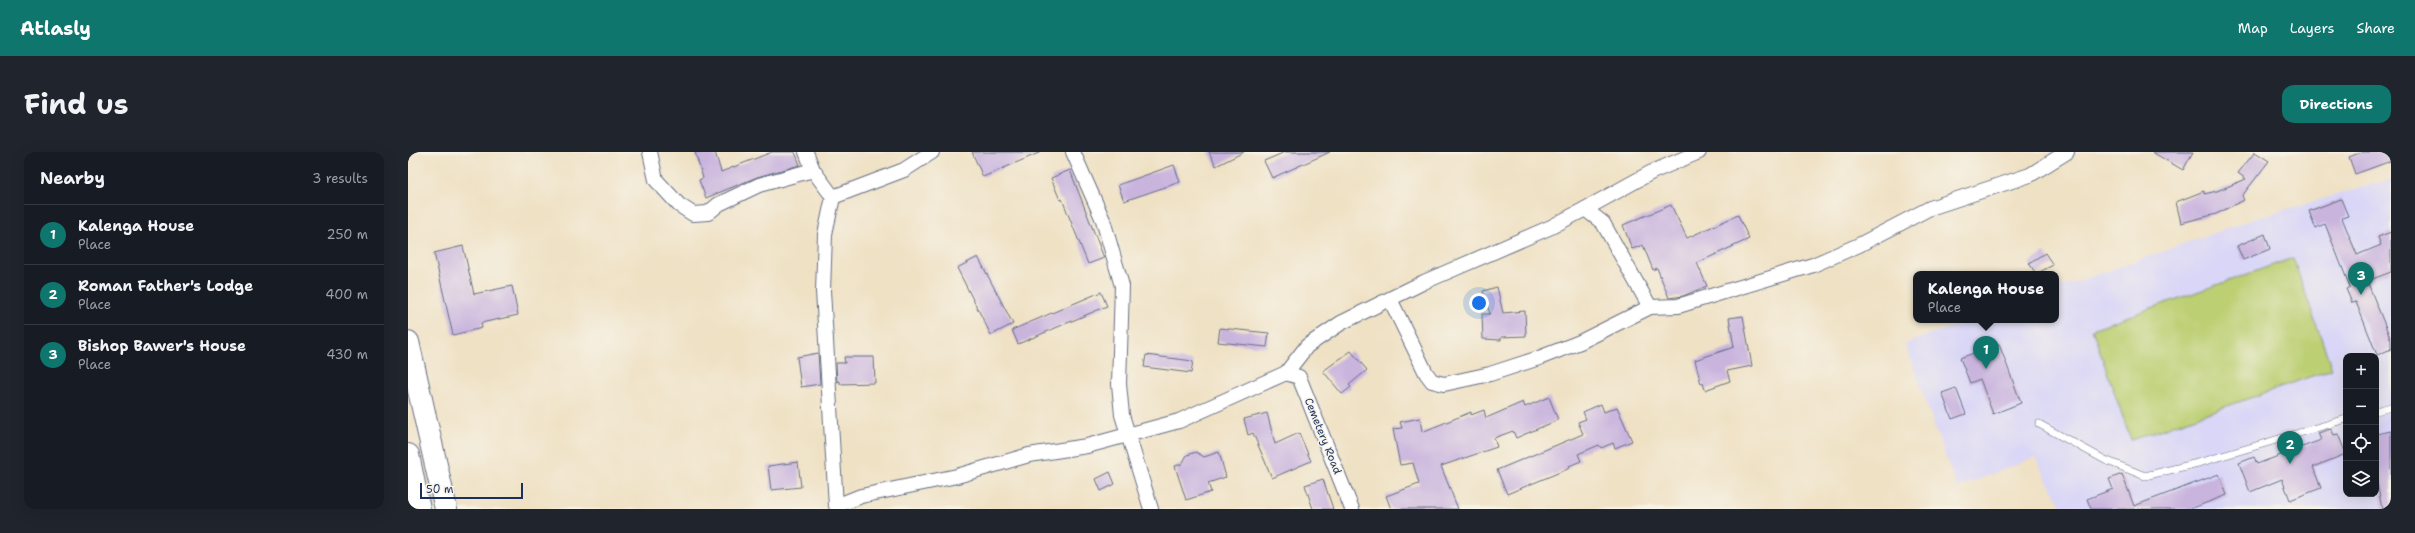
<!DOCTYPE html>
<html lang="en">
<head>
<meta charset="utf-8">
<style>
  body { margin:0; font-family:"Shantell Sans",sans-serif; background:#20242c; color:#f1f3f6 }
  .controls { position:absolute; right:12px; bottom:12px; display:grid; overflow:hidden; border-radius:8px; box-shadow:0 4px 16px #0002 }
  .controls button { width:36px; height:36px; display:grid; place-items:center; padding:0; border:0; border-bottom:1px solid #363941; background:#171b24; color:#f1f3f6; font:20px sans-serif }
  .scale { position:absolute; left:12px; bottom:10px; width:103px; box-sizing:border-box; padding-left:4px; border:2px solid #1b2f5e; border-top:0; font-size:11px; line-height:14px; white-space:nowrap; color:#1b2f5e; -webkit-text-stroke:3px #f7f3e8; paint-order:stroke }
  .you { position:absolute; left:1071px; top:151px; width:14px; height:14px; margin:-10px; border:3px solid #fff; border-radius:50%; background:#1a73e8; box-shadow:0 0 0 6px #1a73e833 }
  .badge { display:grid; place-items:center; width:26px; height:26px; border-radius:50%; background:#0f766e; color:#fff; font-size:13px; font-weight:700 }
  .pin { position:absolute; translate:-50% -33px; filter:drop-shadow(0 1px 2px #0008) }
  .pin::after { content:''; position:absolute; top:21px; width:14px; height:12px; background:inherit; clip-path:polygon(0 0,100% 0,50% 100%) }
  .popup { position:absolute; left:1505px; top:119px; width:146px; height:52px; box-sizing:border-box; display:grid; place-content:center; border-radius:8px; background:#171b24; filter:drop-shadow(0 1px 3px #0005); font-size:13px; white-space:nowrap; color:#9ea1a6 }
  .popup b { font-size:15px; color:#f1f3f6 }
  .popup::after { content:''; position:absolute; left:50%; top:100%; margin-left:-8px; border:8px solid transparent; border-top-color:#171b24 }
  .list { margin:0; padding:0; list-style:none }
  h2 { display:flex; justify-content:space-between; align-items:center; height:52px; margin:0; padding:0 16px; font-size:17px }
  h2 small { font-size:13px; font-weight:400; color:#9ea1a6 }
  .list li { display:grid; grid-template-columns:26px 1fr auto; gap:12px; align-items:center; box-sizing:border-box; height:60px; padding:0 16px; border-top:1px solid #363941 }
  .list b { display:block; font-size:15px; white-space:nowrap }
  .list p { margin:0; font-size:13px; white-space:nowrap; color:#9ea1a6 }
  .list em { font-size:13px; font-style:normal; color:#9ea1a6 }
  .icon { flex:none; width:22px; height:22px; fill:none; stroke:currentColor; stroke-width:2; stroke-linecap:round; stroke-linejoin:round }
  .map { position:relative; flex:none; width:1983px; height:357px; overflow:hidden; border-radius:12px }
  header { display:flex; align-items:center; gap:24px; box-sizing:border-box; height:56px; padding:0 20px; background:#0f766e; color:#fff }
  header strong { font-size:19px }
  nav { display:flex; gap:22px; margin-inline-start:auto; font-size:14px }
  .intro { display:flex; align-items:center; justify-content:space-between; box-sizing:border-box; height:96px; padding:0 24px }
  h1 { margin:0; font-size:28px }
  .button { padding:10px 18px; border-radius:12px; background:#0f766e; color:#fff; font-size:14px; font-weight:700 }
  main { display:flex; gap:24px; padding:0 24px }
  aside { flex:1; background:#171b24; border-radius:12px; box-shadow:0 4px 16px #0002 }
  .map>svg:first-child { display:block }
  .built { fill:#d9d6f7; fill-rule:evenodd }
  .pitch { fill:#bccf72; stroke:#6c7f68 }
  .building { fill:#c9b4de }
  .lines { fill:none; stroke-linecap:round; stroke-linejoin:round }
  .service-casing { stroke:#656d82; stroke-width:8 }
  .minor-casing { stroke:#656d82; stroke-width:16 }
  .trunk-casing { stroke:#656d82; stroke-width:24 }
  .service { stroke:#fff; stroke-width:7 }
  .minor { stroke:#fff; stroke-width:14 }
  .trunk { stroke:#fff; stroke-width:22 }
  .labels { text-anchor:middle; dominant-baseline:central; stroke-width:3; stroke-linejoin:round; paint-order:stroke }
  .street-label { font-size:11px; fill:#1b2f5e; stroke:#f7f3e8 }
</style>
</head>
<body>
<header>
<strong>Atlasly</strong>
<nav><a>Map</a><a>Layers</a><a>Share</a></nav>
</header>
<div class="intro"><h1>Find us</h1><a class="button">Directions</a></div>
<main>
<aside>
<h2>Nearby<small>3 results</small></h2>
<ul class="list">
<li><span class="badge">1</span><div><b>Kalenga House</b><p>Place</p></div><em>250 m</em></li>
<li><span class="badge">2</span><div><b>Roman Father's Lodge</b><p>Place</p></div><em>400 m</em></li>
<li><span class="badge">3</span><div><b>Bishop Bawer's House</b><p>Place</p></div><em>430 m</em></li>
</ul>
</aside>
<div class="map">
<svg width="1983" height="357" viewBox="0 0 1983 357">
  <rect width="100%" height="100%" fill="#f7f3e8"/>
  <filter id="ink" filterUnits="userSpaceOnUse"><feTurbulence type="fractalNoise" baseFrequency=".025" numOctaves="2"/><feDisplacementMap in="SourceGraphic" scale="8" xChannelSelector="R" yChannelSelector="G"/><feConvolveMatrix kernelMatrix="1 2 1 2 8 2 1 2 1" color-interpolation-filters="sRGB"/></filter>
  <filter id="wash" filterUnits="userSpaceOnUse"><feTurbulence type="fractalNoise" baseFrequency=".012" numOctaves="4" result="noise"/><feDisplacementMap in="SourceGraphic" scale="16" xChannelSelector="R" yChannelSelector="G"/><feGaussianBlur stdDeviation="0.9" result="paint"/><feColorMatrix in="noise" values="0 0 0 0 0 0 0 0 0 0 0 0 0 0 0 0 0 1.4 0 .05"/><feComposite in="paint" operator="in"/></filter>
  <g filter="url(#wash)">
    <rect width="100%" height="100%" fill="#efe1c4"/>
    <path class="built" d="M1983,27V357H1655L1627,305L1549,336L1497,192L1562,168H1648V137L1851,65ZM1938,204H1968V342H1938Z"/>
    <path class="pitch" d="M1885,106L1924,217L1723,288L1684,177Z"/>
    <g id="blocks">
      <g class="building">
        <path d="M287,0H307L313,20L364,0H387L392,13L349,25L298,46L291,28L295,26Z"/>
        <path d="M564,0H633L575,25Z"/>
        <path d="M801,0H836L808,14Z"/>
        <path d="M877,0H922L864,26L856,9Z"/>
        <path d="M1744,0H1785L1775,18Z"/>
        <path d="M1847,0L1861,9L1834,44L1836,48L1808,62L1773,71L1768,50L1796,39V42L1809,39L1838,27L1830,21Z"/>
        <path d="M1954,0H1983V9L1947,22L1941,5Z"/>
        <path d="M766,13L772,30L716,49L710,33Z"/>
        <path d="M662,18L696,106L680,112L654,47L652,48L643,26Z"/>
        <path d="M1933,47L1940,64L1934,66L1949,103L1973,93L1970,85L1983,80V120L1959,129L1983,188V197L1969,203L1948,150L1944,151L1938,137L1942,135L1917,72L1907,76L1901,59Z"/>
        <path d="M1263,53L1279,86L1330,63L1341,87L1289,111L1299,134L1275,144L1261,146L1249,116L1245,118L1235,93L1224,97L1215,73Z"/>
        <path d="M1857,82L1862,97L1835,108L1829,94Z"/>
        <path d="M55,94L66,142L104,134L110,163L73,171L74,176L45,183L26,101Z"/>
        <path d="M1637,101L1645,113L1628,122L1621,111Z"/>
        <path d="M570,105L605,172L583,183L549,116Z"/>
        <path d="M1089,135L1095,161L1117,159L1118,184L1093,185V188L1075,187L1074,162H1082L1075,139Z"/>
        <path d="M693,140L699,154L610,192L604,178Z"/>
        <path d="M1335,164L1344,214L1319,219L1322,229L1297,238L1295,231L1293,232L1287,208L1326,195L1321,166Z"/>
        <path d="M812,176L861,181L859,195L810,190Z"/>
        <path d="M1591,192L1613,251L1585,262L1572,227L1562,231L1552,206Z"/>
        <path d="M943,199L959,218L941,233L943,235L934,242L915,219Z"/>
        <path d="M410,201L412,232L393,235L389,205Z"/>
        <path d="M738,203L785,209L783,221L736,215Z"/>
        <path d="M436,205H466L467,231L432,232V229L429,230L428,211H437Z"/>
        <path d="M1548,236L1558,262L1544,267L1534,241Z"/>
        <path d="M1141,245L1150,268L1108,286L1105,279L1086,286L1089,295L1033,314L1050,357H983L978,344L1011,332L1005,311L992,313L985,277L994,276L992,270L1012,266L1014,280L1063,260V263L1076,258L1078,266L1115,250L1117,255Z"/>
        <path d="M1193,252L1196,260L1209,255L1224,289L1207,296L1205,291L1193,296L1191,293L1170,302L1173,309L1161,314L1162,316L1099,342L1089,318L1175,282L1170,270L1178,267L1175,260Z"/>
        <path d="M859,261L867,292L891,281L903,309L864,326L845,281L840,283L836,267Z"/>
        <path d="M1923,277L1926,283L1930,282L1938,302L1905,315L1913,336L1882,348L1874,327L1842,340L1831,311L1846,305L1849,312L1913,288L1910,281Z"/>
        <path d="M1983,279V357H1974L1968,324V282Z"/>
        <path d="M788,300L796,305L811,300L818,325L800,331L803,340L778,348L767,314L774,312L779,303Z"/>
        <path d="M390,310L393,335L363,338L360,314Z"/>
        <path d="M702,320L707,332L693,339L688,327Z"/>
        <path d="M1714,322L1726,354L1811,322L1819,343L1782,357H1683L1679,347L1705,337L1701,327Z"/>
        <path d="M915,327L925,357H905L897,333Z"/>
      </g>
    </g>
  </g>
  <g filter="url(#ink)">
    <use href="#blocks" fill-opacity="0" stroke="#656d82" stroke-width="1"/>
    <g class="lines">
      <defs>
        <g id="service">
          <path d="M1968,259L1983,255"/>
          <path d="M1631,272L1697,308L1737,324L1794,310L1938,267"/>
        </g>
        <g id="minor">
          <path d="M242,0L248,28L271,53L285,62L300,61L311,52L351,33L405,18"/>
          <path d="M398,0L405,18L425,45"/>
          <path d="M524,0L496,18L425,45L417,82L415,139L428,354L453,344L549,324L621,303L679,294L771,269L878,221L899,194L933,171L1016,130L1143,75L1177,57L1195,71L1242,155"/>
          <path d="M665,0L695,68L714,134L711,232L714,263L743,357"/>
          <path d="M1177,57L1244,20L1291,0"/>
          <path d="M983,149L1018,221L1024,229L1036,232L1082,222L1131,206L1172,190L1242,155L1270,154L1405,113L1451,93L1522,56L1622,23L1659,0"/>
          <path d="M878,221L891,225L944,357"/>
        </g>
        <g id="trunk">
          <path d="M0,190L38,357"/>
          <path d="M0,303L11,357"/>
        </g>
      </defs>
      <use href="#service" class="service-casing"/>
      <use href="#minor" class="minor-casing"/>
      <use href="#trunk" class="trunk-casing"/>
      <use href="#service" class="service"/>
      <use href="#minor" class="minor"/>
      <use href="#trunk" class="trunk"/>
    </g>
  </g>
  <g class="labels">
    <g class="street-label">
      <text transform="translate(915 284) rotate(68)">Cemetery Road</text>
    </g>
  </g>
</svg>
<div class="controls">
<button>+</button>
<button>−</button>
<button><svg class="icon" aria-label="locate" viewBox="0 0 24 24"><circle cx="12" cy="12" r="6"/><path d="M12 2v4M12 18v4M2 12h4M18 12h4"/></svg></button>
<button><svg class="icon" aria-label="layers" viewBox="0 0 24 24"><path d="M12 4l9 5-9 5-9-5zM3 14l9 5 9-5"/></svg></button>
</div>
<div class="scale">50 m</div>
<div class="you"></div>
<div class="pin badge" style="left:1578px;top:217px">1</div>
<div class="popup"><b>Kalenga House</b>Place</div>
<div class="pin badge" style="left:1882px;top:312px">2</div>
<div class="pin badge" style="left:1953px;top:143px">3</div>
</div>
</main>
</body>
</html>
